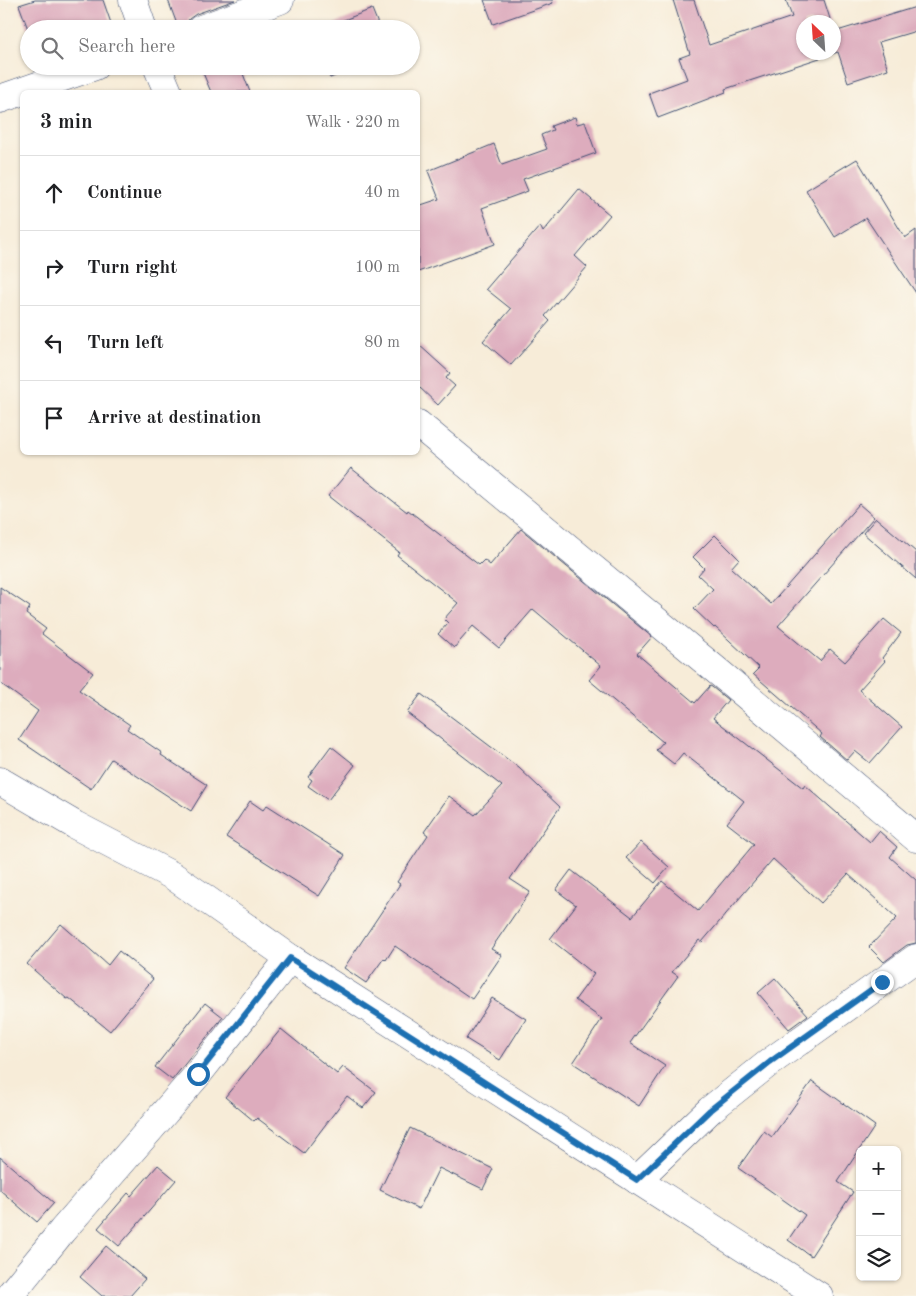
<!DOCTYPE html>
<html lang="en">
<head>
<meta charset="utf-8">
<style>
  body { margin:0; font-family:"Old Standard TT",serif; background:#f6f6f6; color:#202124 }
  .controls { position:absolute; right:15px; bottom:15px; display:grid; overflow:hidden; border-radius:8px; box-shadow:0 1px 4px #0004 }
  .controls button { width:45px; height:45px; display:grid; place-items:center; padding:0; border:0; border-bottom:1px solid #e0e0e0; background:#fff; color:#202124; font:25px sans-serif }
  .compass { position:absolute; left:796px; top:15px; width:45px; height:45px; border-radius:50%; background:#fff; box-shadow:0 1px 4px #0004; rotate:335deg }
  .stop { position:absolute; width:15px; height:15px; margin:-11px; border:4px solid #1f6fb2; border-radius:50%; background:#fff }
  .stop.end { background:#1f6fb2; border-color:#fff; box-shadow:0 1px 5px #0008 }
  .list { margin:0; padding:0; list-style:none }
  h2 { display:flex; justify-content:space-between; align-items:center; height:65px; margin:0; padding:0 20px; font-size:21px }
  h2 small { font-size:16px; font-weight:400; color:#757577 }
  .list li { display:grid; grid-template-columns:32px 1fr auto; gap:15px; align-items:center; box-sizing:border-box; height:75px; padding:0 20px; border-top:1px solid #e0e0e0 }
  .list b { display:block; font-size:19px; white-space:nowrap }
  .list em { font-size:16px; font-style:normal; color:#757577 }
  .icon { flex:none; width:28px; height:28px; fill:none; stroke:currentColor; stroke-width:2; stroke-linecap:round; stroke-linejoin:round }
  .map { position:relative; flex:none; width:916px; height:1296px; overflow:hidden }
  .search { position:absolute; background:#fff; box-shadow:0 1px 4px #0004; left:20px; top:20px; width:400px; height:55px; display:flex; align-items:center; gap:12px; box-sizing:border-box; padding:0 18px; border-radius:28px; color:#757577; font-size:19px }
  .panel { position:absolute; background:#fff; box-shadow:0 1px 4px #0004; left:20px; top:90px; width:400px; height:365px; border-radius:8px }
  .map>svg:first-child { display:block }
  .building { fill:#ddacbd }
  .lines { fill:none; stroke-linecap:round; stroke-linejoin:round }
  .minor-casing { stroke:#3c4b70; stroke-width:29 }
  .minor { stroke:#fff; stroke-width:28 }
  .route { stroke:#1f6fb2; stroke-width:6 }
</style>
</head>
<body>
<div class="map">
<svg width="916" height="1296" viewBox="0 0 916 1296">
  <rect width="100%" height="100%" fill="#fbf7ec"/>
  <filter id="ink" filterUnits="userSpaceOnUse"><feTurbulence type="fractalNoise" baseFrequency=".02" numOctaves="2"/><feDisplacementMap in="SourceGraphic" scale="10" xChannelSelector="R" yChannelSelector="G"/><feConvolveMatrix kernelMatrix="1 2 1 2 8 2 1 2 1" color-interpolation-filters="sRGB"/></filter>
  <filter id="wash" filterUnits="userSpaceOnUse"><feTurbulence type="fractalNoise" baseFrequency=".0096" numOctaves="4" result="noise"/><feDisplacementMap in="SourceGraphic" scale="20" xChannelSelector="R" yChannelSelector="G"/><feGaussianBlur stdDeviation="1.12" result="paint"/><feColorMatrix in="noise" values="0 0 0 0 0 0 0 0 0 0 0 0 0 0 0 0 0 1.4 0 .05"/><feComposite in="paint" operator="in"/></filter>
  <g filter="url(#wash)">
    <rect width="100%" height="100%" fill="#f7ecd8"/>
    <g id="blocks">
      <g class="building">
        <path d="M35,0H103L113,29H28L19,5Z"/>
        <path d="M168,0H235L196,14L189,19L187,24L178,27Z"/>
        <path d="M484,0H552L553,3L493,24Z"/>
        <path d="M673,0H694L709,45L792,17L786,0H824L831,22H804V52H834V30V32L916,7V31L879,42L888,69L848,82L838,52L725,89L726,92L658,118L649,93L687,79L679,58L690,54Z"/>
        <path d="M372,9L380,29H321Z"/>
        <path d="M221,66H240L250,92H211L203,73Z"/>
        <path d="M325,66H360L330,78Z"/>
        <path d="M575,117L577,124L585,122L596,153L523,179L528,191L482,208L495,244L418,272V206L439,199L428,171L494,144L502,165L547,149L541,135L553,130L551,126Z"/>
        <path d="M857,159L905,238L916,230V293L866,218L835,237L806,190Z"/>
        <path d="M579,189L610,215L575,256L587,267L545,316L550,321L511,365L483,341L511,309L486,289L540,226L543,232Z"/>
        <path d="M418,344L450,373L446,378L455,386L438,405L418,386Z"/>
        <path d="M351,468L407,512L408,510L479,565L484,560L490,565L521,529L652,637L637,654L695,703L710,686L712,687L728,700L713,718L803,788L805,785L870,842L879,831L897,847L890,857L916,880V943L907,945L884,962L869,947L897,918L848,874L821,903L773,859L702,942L699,940L672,972L678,976L630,1043L665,1066L639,1106L573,1063L602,1019L575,1000L594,974L550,939L576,905L556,890L571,870L632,917L662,881L698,911L754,844L727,823L744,801L683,753L674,764L656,750L663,742L589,680L601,666L533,609L499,648L473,626L454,648L438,634L448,623L444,619L458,603L397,555L399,552L328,496Z"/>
        <path d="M859,504L874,517L778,626L820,661L830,649L845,662L884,619L901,633L882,658L885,661L859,690L902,727L870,763L855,751L847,760L820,737L822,734L753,674L759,668L715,627L714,628L694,609L713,589L698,575L704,568L693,557L715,535L739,559L731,568L771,604Z"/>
        <path d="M876,518L916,552V579L863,533Z"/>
        <path d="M0,587L30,607L26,614L46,629L42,634L93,673L79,690L130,725L127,729L162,753L161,755L207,785L191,811L111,759L91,789L19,740L38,711L0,683Z"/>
        <path d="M421,694L519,768L560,807L510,879L530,892L491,949L502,955L472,999L395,946L386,960L384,958L366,983L344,968L400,884L397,882L428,835L424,832L449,796L475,815L502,786L407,713Z"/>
        <path d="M331,746L355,765L328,800L308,786L312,780L308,777Z"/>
        <path d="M250,801L263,810L267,805L345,855L319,896L226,837Z"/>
        <path d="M641,842L669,867L655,883L626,858Z"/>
        <path d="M61,924L108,965L119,951L153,979L110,1031L69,998L67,999L27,964Z"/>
        <path d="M775,978L808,1015L789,1029L758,993Z"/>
        <path d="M492,998L526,1019L500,1060L466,1039Z"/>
        <path d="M205,1003L223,1017L172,1080L155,1067Z"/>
        <path d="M281,1029L337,1074L343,1067L376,1092L363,1108L347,1096L304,1153L257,1118L254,1121L225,1097Z"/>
        <path d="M812,1081L875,1126L838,1182L853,1192L811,1256L788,1240L805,1215L738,1168L764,1131L772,1137Z"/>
        <path d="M410,1128L493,1169L483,1189L439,1168L419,1209L380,1190Z"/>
        <path d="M0,1157L54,1203L37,1222L0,1190Z"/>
        <path d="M158,1165L176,1180L119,1246L98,1228L128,1193L131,1196Z"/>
        <path d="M106,1246L145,1279L130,1296H102L80,1277Z"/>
      </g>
    </g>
  </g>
  <g filter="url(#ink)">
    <use href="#blocks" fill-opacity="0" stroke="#3c4b70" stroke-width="1"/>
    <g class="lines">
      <defs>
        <g id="minor">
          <path d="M133,0L143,29"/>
          <path d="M201,29L280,0"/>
          <path d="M157,66L168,92"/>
          <path d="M0,99L95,66"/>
          <path d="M418,424L722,675L916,838"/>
          <path d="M0,781L75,825L173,876L290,958L819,1296"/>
          <path d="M637,1180L710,1110L770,1062L916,958"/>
          <path d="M9,1296L62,1231L198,1074L290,958"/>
        </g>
      </defs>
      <use href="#minor" class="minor-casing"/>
      <use href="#minor" class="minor"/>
    </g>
  </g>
  <g class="lines" filter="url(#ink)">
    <path class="route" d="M198,1074L290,958L637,1180L710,1110L770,1062L882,982"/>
  </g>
</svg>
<div class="controls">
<button>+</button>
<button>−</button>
<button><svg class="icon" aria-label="layers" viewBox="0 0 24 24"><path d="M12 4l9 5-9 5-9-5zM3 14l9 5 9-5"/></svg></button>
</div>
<svg class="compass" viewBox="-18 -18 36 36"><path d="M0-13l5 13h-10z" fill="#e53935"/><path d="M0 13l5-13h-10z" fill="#757577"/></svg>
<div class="stop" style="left:198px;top:1074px"></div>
<div class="stop end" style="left:882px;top:982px"></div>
<div class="search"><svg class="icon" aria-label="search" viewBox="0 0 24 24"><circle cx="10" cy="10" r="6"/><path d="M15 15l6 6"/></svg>Search here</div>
<section class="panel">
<h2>3 min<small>Walk · 220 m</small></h2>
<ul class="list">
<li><svg class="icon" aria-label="ahead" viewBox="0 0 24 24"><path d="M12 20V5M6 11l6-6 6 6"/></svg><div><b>Continue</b></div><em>40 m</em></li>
<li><svg class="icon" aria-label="right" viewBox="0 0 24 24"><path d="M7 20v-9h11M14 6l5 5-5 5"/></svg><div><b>Turn right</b></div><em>100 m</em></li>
<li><svg class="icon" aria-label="left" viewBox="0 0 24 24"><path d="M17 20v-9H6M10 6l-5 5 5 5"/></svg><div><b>Turn left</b></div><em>80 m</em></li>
<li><svg class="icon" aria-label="arrive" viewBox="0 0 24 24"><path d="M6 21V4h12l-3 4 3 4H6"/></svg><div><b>Arrive at destination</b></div></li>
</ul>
</section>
</div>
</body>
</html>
